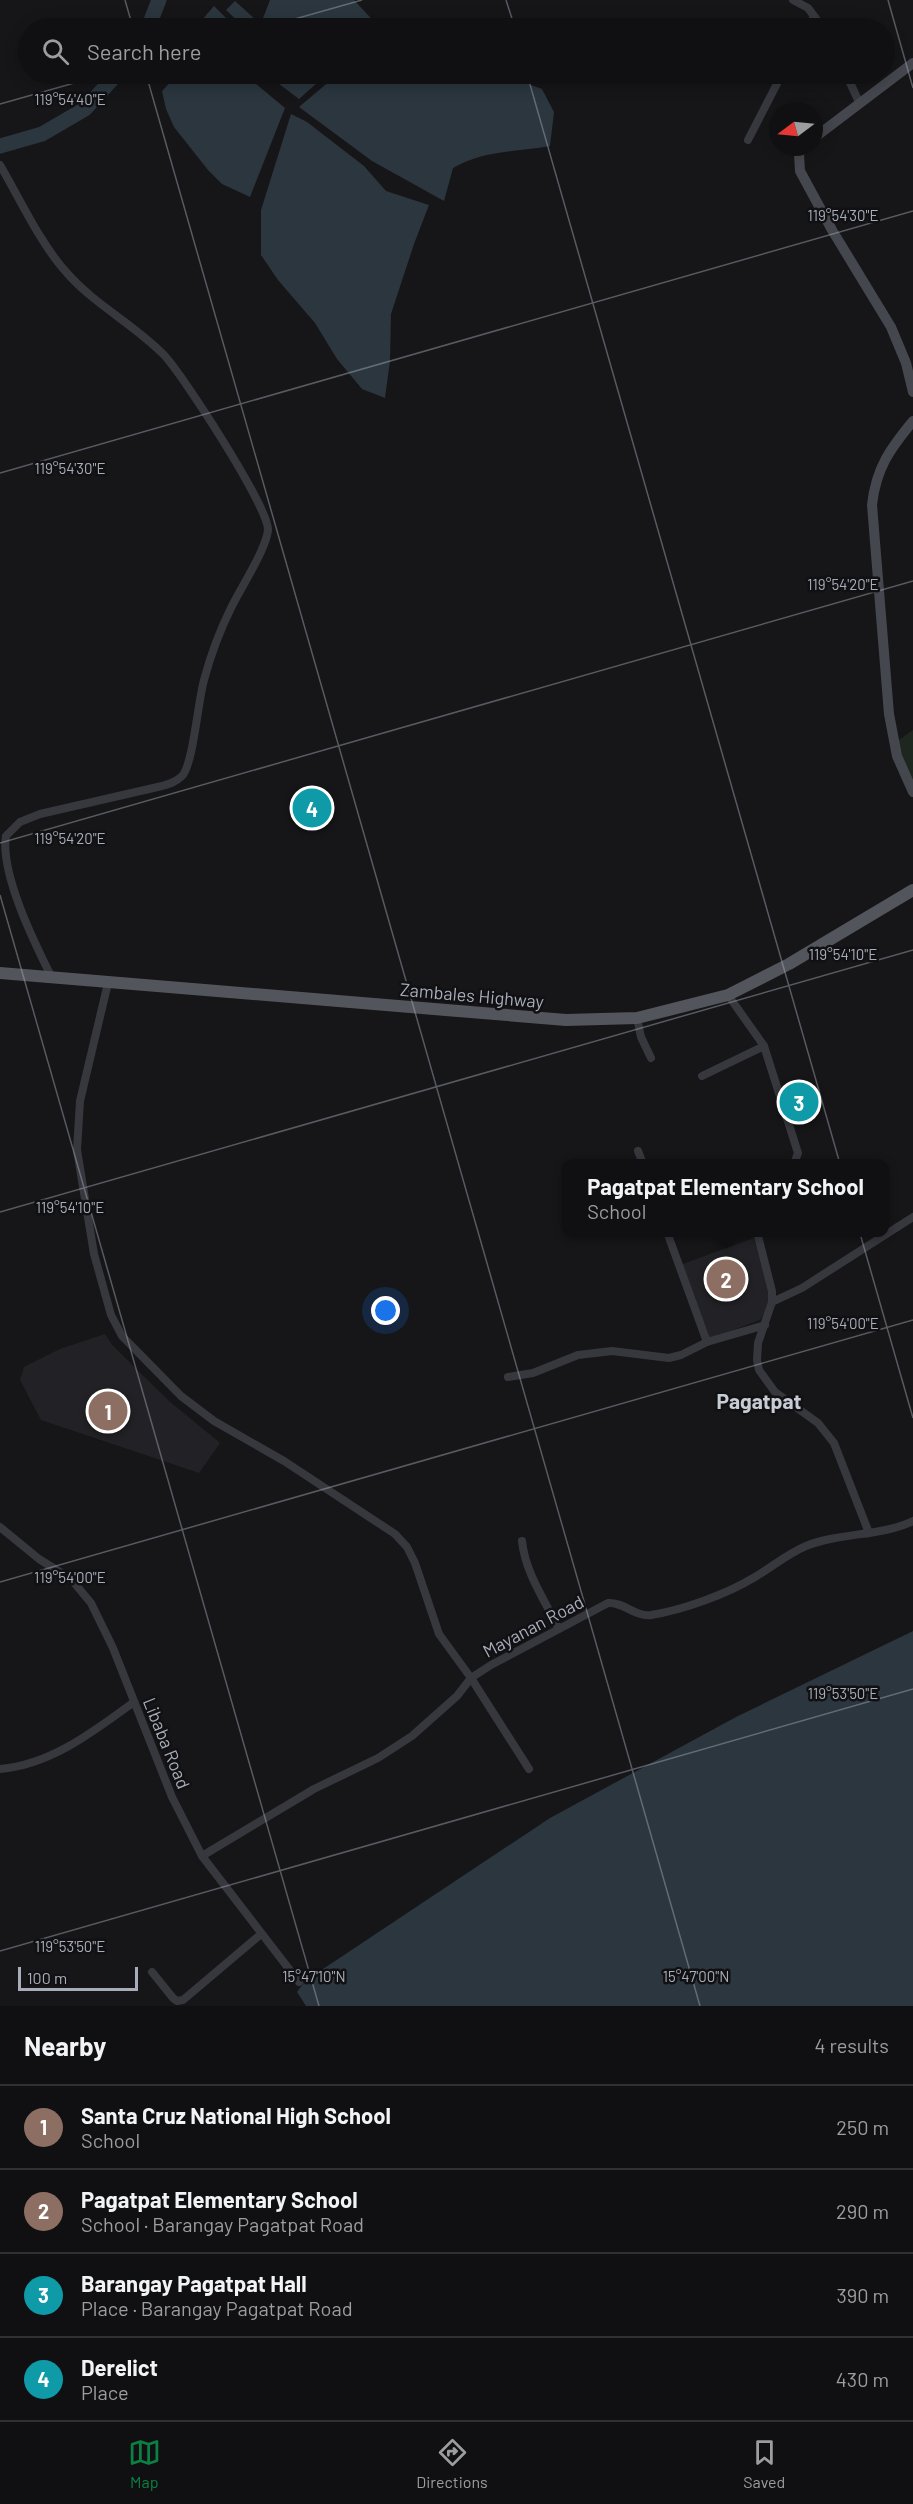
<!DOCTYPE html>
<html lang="en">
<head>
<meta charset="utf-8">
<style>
  body { margin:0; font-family:Barlow,sans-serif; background:#1e1e20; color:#f1f3f6 }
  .compass { position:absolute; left:769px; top:102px; width:54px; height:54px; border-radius:50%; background:#101012; box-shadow:0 3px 15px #0003; rotate:254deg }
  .scale { position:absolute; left:18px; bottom:15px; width:120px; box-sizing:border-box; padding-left:6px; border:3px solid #a7adba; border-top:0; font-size:16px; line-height:21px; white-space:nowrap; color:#a7adba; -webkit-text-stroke:4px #111113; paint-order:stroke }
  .you { position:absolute; left:386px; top:1311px; width:21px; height:21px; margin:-15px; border:4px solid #fff; border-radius:50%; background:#1a73e8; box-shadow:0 0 0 9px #1a73e833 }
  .badge { display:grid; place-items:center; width:39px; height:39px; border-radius:50%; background:#0b8043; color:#fff; font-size:20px; font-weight:700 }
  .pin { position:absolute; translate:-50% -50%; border:3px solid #fff; box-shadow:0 2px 6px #0006 }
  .popup { position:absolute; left:562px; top:1159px; width:327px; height:78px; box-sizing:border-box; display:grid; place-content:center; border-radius:12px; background:#101012; filter:drop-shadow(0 2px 4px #0005); font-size:20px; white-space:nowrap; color:#9c9d9f }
  .popup b { font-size:22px; color:#f1f3f6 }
  .popup::after { content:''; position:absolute; left:50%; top:100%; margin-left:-12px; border:12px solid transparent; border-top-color:#101012 }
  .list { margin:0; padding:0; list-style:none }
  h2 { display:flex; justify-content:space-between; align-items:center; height:78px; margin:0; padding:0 24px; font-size:26px }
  h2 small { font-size:20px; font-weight:400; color:#9c9d9f }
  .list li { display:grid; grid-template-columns:39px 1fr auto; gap:18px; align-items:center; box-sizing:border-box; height:84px; padding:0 24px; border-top:2px solid #303032 }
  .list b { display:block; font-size:22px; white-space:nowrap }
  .list p { margin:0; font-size:20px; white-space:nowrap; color:#9c9d9f }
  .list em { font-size:20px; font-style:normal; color:#9c9d9f }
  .icon { flex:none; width:33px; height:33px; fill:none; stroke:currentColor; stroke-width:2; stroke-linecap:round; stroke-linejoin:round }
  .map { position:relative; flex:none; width:913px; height:2006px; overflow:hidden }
  .search { position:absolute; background:#101012; box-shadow:0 3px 15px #0003; left:18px; right:18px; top:18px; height:66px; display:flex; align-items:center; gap:15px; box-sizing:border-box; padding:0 21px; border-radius:33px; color:#9c9d9f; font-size:22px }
  .sheet { height:414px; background:#101012 }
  nav { display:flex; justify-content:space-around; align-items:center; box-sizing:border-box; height:84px; border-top:2px solid #303032; background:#101012; font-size:16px; color:#9c9d9f }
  nav a { display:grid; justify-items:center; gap:3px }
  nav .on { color:#0b8043 }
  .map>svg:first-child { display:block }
  .built { fill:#222226 }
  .green { fill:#1e271f }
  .water { fill:#2b363e }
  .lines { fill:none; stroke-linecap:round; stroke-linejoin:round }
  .river { stroke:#2b363e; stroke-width:15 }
  .street { stroke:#37383e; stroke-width:8 }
  .secondary { stroke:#45474e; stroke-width:10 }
  .primary { stroke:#53555d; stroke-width:12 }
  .ticks { fill:none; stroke:#a7adba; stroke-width:1.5; stroke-opacity:0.45 }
  .labels { text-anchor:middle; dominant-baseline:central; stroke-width:5; stroke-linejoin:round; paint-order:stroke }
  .street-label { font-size:18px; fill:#a7adba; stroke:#111113 }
  .quarter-label { font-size:21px; font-weight:bold; fill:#c8ccd5; stroke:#111113 }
  .ticks-label { font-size:15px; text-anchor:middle; fill:#a7adba; stroke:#111113; stroke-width:5; stroke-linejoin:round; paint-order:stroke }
</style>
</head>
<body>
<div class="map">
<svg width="913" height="2006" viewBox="0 0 913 2006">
  <rect width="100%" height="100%" fill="#161618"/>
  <g class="built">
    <path d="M754,1238L771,1294L764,1314L760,1320L707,1340L680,1265Z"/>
    <path d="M105,1334L113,1346L169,1401L220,1443L199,1473L41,1420L20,1380L24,1367L60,1349Z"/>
  </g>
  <path class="green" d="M913,730V785L896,742Z"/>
  <g class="water">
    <path d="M270,0H354L379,27L377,28H256L260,26Z"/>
    <path d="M235,1L256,20L249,28H245L226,10Z"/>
    <path d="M214,6L236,28H211L201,21Z"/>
    <path d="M178,74H244L285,108L250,197L222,184L208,170L174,127L166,109L162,91Z"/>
    <path d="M266,74H327L299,99Z"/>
    <path d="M338,74H500L542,89L554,112L550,146C516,152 483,150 453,168L444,201L372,161L299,107Z"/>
    <path d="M291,114L307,122L364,166L386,191L429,205L414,244L391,314L390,361L385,398L362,389L337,359L315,323L278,280L261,255V210Z"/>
    <path d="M913,1631V2006H306L297,1992L305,1981L550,1818L736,1717Z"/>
  </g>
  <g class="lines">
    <g class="river">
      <path d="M148,28L159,0"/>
      <path d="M0,146L42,134L85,109L117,74"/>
    </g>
    <g class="street">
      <path d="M793,0L808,8L823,28"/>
      <path d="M806,28L814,17"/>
      <path d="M846,74L859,102"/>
      <path d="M748,140L782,74"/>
      <path d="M0,165C20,199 41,245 67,273C95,305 135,325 164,355C183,375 269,508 268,530C266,550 240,589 231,608C219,632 211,654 204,680C198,701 193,765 182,776C176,782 169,784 162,786L40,814L20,822L6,836C0,873 34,942 51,976"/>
      <path d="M108,983L80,1101L77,1150L94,1254L111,1315L122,1336L181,1396L214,1421L284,1461L395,1534L407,1547L415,1563L439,1634L471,1678L529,1769"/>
      <path d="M728,995L764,1046L798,1153L794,1164"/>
      <path d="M637,1018L641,1037L651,1058"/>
      <path d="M702,1076L764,1046"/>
      <path d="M638,1151L643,1164"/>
      <path d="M667,1232L707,1342"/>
      <path d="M757,1232L772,1291V1302L758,1343L757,1360L759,1370L775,1392L818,1423L834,1443L869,1533"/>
      <path d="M772,1302L802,1288L913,1217"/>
      <path d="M508,1377L533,1373L578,1355L612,1351L669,1358L681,1355L707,1342L765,1325"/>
      <path d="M0,1527L39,1559L71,1579L91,1603L113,1648L172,1797L202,1856L299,1982"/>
      <path d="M522,1541C525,1572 545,1601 559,1629"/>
      <path d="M0,1769C51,1765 94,1731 134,1702"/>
      <path d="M202,1856L314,1789L378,1758L412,1736L457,1696L471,1678L491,1665L608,1603C624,1602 635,1617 651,1615C683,1610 727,1594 755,1577C772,1567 787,1554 806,1546C841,1532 879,1537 913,1521"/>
      <path d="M152,1972L173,1998L177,2001L183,2000L261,1934"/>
    </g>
    <g class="secondary">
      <path d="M814,138L913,63"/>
      <path d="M804,147L799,154L800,171L832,230L891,327L906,363L913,392"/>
      <path d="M913,421C890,449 876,468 872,505L889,714L897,756L913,792"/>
    </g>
    <path class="primary" d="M0,973L566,1020L637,1018L728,995L789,964L913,890"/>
  </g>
  <path class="ticks" d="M125,0L133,28M506,0L515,28M888,0L913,88M263,28L362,0M146,74L700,2006M527,74L913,1418M0,104L106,74M0,473L913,211M0,843L913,581M0,895L319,2006M0,1212L913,950M0,1582L913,1320M0,1951L913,1689"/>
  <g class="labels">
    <g class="street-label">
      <text transform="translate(472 995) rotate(5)">Zambales Highway</text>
      <text transform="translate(533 1626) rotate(-28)">Mayanan Road</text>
      <text transform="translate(167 1743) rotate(68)">Libaba Road</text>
    </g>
    <g class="quarter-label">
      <text x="759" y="1400">Pagatpat</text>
    </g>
  </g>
  <g class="ticks-label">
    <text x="70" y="105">119°54'40"E</text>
    <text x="843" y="221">119°54'30"E</text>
    <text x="70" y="474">119°54'30"E</text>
    <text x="843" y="590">119°54'20"E</text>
    <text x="70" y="844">119°54'20"E</text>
    <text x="843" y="960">119°54'10"E</text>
    <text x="70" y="1213">119°54'10"E</text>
    <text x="843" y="1329">119°54'00"E</text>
    <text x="70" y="1583">119°54'00"E</text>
    <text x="843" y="1699">119°53'50"E</text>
    <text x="70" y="1952">119°53'50"E</text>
    <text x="314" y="1982">15°47'10"N</text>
    <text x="696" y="1982">15°47'00"N</text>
  </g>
</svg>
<svg class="compass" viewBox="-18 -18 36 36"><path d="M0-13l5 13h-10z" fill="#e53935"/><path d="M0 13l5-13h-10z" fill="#9c9d9f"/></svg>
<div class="scale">100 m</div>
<div class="you"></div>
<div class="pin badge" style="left:108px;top:1411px;background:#8d6e63">1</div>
<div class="pin badge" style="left:726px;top:1279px;background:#8d6e63">2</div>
<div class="popup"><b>Pagatpat Elementary School</b>School</div>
<div class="pin badge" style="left:799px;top:1102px;background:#0f9aa8">3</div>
<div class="pin badge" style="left:312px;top:808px;background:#0f9aa8">4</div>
<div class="search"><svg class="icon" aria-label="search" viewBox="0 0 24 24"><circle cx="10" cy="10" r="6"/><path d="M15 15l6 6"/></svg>Search here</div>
</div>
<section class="sheet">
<h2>Nearby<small>4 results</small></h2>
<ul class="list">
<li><span class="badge" style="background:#8d6e63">1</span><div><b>Santa Cruz National High School</b><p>School</p></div><em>250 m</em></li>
<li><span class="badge" style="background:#8d6e63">2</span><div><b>Pagatpat Elementary School</b><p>School · Barangay Pagatpat Road</p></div><em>290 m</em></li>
<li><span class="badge" style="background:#0f9aa8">3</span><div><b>Barangay Pagatpat Hall</b><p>Place · Barangay Pagatpat Road</p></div><em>390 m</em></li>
<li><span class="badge" style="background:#0f9aa8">4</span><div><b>Derelict</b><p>Place</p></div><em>430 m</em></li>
</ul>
</section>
<nav>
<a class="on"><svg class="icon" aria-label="map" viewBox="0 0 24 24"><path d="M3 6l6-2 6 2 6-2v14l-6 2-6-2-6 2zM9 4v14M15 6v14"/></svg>Map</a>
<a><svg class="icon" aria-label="directions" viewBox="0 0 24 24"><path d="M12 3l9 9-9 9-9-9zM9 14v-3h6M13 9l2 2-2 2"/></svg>Directions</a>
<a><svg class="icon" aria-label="saved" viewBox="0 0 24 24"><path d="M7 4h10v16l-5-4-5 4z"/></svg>Saved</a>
</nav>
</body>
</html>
